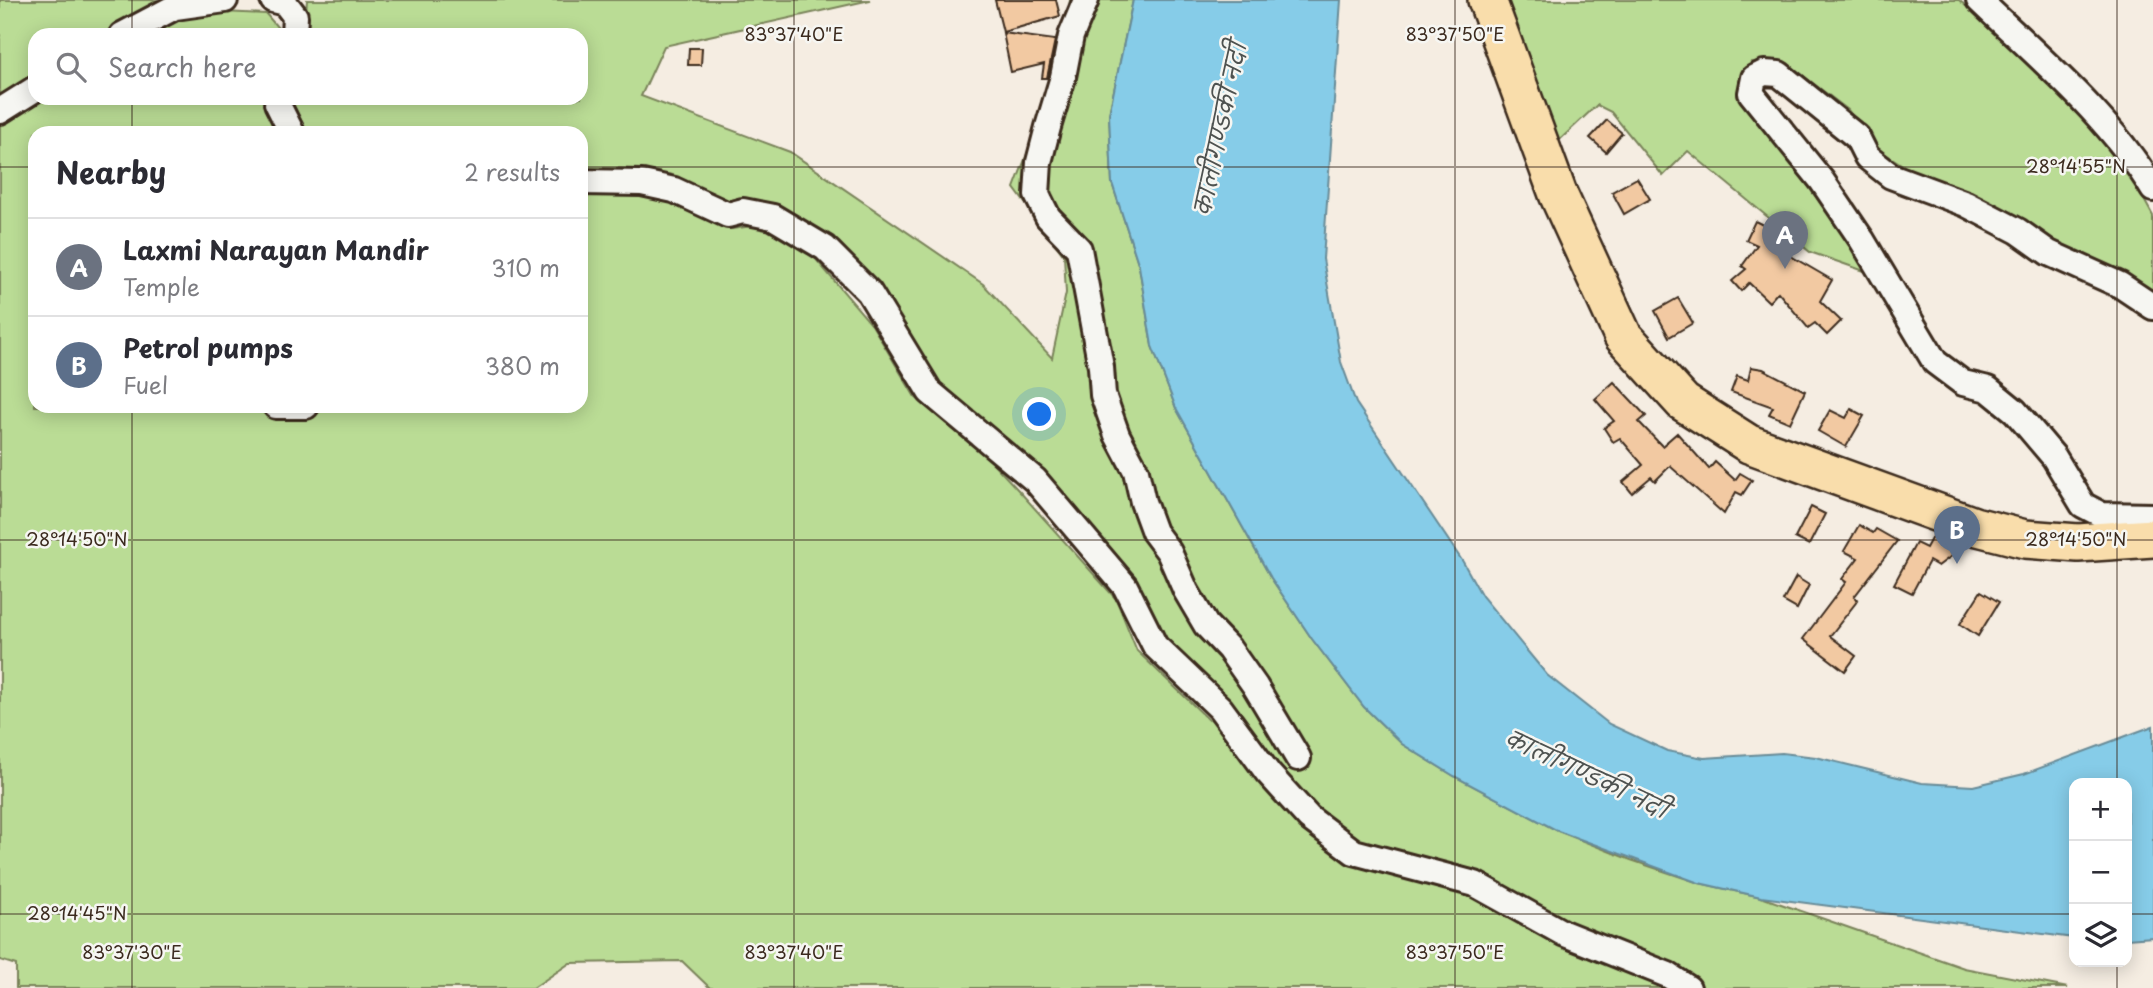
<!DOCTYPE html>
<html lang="en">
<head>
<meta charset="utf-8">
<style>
  body { margin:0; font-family:"Playpen Sans","Playpen Sans Deva",sans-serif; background:#f7f7f7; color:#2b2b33 }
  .controls { position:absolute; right:21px; bottom:21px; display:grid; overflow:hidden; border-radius:14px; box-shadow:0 4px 18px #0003 }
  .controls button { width:63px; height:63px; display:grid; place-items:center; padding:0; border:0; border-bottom:2px solid #e1e1e2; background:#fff; color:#2b2b33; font:35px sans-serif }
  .you { position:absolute; left:1040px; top:415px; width:24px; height:24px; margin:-18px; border:5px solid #fff; border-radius:50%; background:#1a73e8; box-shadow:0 0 0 10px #1a73e833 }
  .badge { display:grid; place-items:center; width:46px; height:46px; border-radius:50%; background:#111827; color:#fff; font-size:23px; font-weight:700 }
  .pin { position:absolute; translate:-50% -58px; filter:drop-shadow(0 2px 4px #0008) }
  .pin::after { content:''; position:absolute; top:37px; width:24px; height:21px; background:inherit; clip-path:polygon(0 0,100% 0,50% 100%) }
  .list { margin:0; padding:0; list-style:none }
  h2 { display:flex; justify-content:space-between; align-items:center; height:91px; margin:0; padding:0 28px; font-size:30px }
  h2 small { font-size:23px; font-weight:400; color:#7c7c81 }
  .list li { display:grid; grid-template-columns:46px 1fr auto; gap:21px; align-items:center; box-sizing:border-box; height:98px; padding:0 28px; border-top:2px solid #e1e1e2 }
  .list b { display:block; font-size:26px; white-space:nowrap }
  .list p { margin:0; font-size:23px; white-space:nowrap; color:#7c7c81 }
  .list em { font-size:23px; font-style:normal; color:#7c7c81 }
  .icon { flex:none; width:38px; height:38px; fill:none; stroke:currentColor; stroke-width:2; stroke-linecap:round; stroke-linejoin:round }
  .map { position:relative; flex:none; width:2153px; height:988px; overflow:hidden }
  .search { position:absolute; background:#fff; box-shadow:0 4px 18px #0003; left:28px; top:28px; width:560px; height:77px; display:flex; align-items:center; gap:18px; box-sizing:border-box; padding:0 24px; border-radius:21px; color:#7c7c81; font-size:26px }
  .panel { position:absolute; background:#fff; box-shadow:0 4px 18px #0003; left:28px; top:126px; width:560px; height:287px; border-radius:21px }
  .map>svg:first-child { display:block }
  .green { fill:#badc95; stroke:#7a835a; stroke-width:2 }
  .water { fill:#86cce8; stroke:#688b97; stroke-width:2 }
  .building { fill:#f2c9a2; stroke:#3b2a1e; stroke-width:2 }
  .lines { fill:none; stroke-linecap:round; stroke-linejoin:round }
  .minor-casing { stroke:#3b2a1e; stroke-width:30 }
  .highway-casing { stroke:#3b2a1e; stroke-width:42 }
  .minor { stroke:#f6f6f2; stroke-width:24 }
  .highway { stroke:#f9ddab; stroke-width:37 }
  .ticks { fill:none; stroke:#3b2a1e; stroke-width:2; stroke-opacity:0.45 }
  .labels { text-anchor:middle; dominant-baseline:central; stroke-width:5; stroke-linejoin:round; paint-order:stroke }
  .water-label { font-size:23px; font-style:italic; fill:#4e5250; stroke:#f6f6f2 }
  .ticks-label { font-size:18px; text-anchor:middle; fill:#3b2a1e; stroke:#f6f6f2; stroke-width:5; stroke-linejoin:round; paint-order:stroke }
</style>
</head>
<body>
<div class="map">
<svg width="2153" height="988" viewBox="0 0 2153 988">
  <rect width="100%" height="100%" fill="#f5ede2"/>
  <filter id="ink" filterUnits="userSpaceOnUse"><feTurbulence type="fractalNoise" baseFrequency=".0143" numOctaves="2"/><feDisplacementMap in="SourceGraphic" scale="14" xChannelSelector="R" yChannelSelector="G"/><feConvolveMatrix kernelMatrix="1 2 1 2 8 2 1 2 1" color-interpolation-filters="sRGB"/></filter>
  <g filter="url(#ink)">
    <g class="green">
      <path d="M0,0H179L100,35H35V76L0,98Z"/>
      <path d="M307,0H870L664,46L641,96L790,152L983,284L1052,358L1066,293L1064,256L1014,188L1044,110L1060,77L1070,0H1078L1061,78L1036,162L1033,196L1054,234L1075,252L1093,400L1136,509L1178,595L1249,697L1265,687L1214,620L1155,512L1128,435L1111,401L1090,254L1078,235L1047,204L1045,166L1063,114L1065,90L1091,0H1133L1109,114L1112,183L1139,266L1152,346L1176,408L1271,578L1312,639L1364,707L1402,744L1454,776L1558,831L1631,860L1699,883L1761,897L1964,968L2068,988H710L682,961L570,963L533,988H16V965L0,960V122L38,98H268L280,126L279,133H35V406H260C283,416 300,416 323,406H581V191L651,197L695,209L732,229L759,225L787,238L814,257L872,325L915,397L976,445L1020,492L1116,599L1137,651L1209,720L1227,710L1162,645L1136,585L1044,473L938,382L879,285L839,242L772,204L724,201L668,178L581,172V133H307L290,98H581V35H304Z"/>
      <path d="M1501,0H1959L2040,72L2119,154L2153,216V299L1918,175L1875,147L1848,110L1789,65L1751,62L1739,89L1870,273L1810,252L1688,151L1663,176L1611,112L1597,105L1550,149Z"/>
      <path d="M223,12L266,14L284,35H145L175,21Z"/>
    </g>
    <path class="water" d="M1133,0H1341L1323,259L1341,362L1356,403L1463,562L1482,596L1547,675L1609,724L1667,751L1704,758L1782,753L1816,757L1922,783L1973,786L2024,774L2153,726V937L2127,939V783H2074V938L1761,897L1699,883L1558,831L1454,776L1402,744L1364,707L1312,639L1271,578L1176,408L1152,346L1139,266L1112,183L1109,114Z"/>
    <g class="building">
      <path d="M995,0H1056L1060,16L1003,32Z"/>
      <path d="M1003,33L1055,40L1047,78H1042L1044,64L1011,72Z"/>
      <path d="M689,48H702L701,65H688Z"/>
      <path d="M1607,120L1622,133L1606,152L1590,138Z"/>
      <path d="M1637,178L1650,199L1624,214L1612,192Z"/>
      <path d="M1755,221L1769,228L1763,240L1832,280L1820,301L1841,321L1827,335L1815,323L1808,328L1778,292L1769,302L1749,283L1741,291L1732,281L1746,269L1742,266L1757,245L1746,240Z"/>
      <path d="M1678,298L1693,323L1669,337L1655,311Z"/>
      <path d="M1751,367L1763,369L1805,391L1790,423L1769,414L1773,407L1731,392L1737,376L1748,380Z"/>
      <path d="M1614,382L1646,416L1639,422L1662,446L1677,433L1709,469L1715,462L1735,480L1740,473L1752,480L1742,495L1736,492L1724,514L1670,466L1655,481L1651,477L1632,493L1623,482L1643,465L1620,438L1613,442L1604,428L1614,421L1595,399Z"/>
      <path d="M1851,409L1864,416L1846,447L1818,431L1830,410L1846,418Z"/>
      <path d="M1811,507L1825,514L1809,545L1795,538Z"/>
      <path d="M1859,525L1873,533L1876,529L1897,541L1854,597L1858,600L1830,636L1856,656L1845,671L1803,639L1846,582L1842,579L1858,558L1844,551Z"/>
      <path d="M1933,535L1961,549L1938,566L1929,561L1912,593L1894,584L1916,543L1926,548Z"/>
      <path d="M1796,577L1809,585L1797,609L1783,601Z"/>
      <path d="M1981,591L1999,602L1978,636L1960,624Z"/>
    </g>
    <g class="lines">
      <defs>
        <g id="minor">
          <path d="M273,0L285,3L295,16L294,35"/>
          <path d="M1086,0L1071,36L1063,77L1048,127L1039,162L1037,195L1048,217L1079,249L1101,367L1103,395L1117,435L1136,471L1143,502L1154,532L1169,552L1186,591L1206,625L1229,649L1255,686L1298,758"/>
          <path d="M1979,0C2039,58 2110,117 2153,189"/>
          <path d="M122,35L175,7L225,0"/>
          <path d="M278,98L277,103L292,133"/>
          <path d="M0,111L35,89"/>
          <path d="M581,182L642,183L674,190L728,215L743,211L773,217L825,248L869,292L930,392L1035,480L1125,586L1155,646L1220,708L1268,773L1309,818L1354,852L1475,884L1563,933L1668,975L1688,988"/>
          <path d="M2153,307L2120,285L2049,253L2018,231L1966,204L1891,176L1867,157L1857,137L1779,74L1764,73L1754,78L1751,93L1822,181L1862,240L1935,362L1963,383L1988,389L2015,411L2054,457L2083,505L2102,515L2153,516"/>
          <path d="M276,406H306"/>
        </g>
        <path id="highway" d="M1487,0L1558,194L1623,336L1683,402L1749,444L1974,526L2025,539L2078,543L2153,538"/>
      </defs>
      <use href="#minor" class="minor-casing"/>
      <use href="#highway" class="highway-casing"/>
      <use href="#minor" class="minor"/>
      <use href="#highway" class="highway"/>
    </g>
  </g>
  <path class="ticks" d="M132,0V35M794,0V988M1455,0V988M2117,0V783M132,98V133M0,167H35M581,167H2153M132,406V988M0,540H2153M0,914H2074M2127,914H2153M2117,962V988"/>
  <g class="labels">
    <g class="water-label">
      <text transform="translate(1219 129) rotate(-78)">कालीगण्डकी नदी</text>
      <text transform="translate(1587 773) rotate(25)">कालीगण्डकी नदी</text>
    </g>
  </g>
  <g class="ticks-label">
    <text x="794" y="41">83°37'40"E</text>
    <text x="1455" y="41">83°37'50"E</text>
    <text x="2076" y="173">28°14'55"N</text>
    <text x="77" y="546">28°14'50"N</text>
    <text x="2076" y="546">28°14'50"N</text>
    <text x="77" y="920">28°14'45"N</text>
    <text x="132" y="959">83°37'30"E</text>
    <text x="794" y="959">83°37'40"E</text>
    <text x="1455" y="959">83°37'50"E</text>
  </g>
</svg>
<div class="controls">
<button>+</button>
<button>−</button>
<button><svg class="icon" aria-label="layers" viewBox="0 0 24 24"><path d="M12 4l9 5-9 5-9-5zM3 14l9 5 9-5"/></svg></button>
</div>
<div class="you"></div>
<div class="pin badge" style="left:1785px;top:269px;background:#6b7280">A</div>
<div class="pin badge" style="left:1957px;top:564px;background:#5c6f8a">B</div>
<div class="search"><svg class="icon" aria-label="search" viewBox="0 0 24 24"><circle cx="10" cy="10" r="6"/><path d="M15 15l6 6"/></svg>Search here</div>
<section class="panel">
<h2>Nearby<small>2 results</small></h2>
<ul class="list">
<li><span class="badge" style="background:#6b7280">A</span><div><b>Laxmi Narayan Mandir</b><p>Temple</p></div><em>310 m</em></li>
<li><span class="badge" style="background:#5c6f8a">B</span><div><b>Petrol pumps</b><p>Fuel</p></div><em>380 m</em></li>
</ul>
</section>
</div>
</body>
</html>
